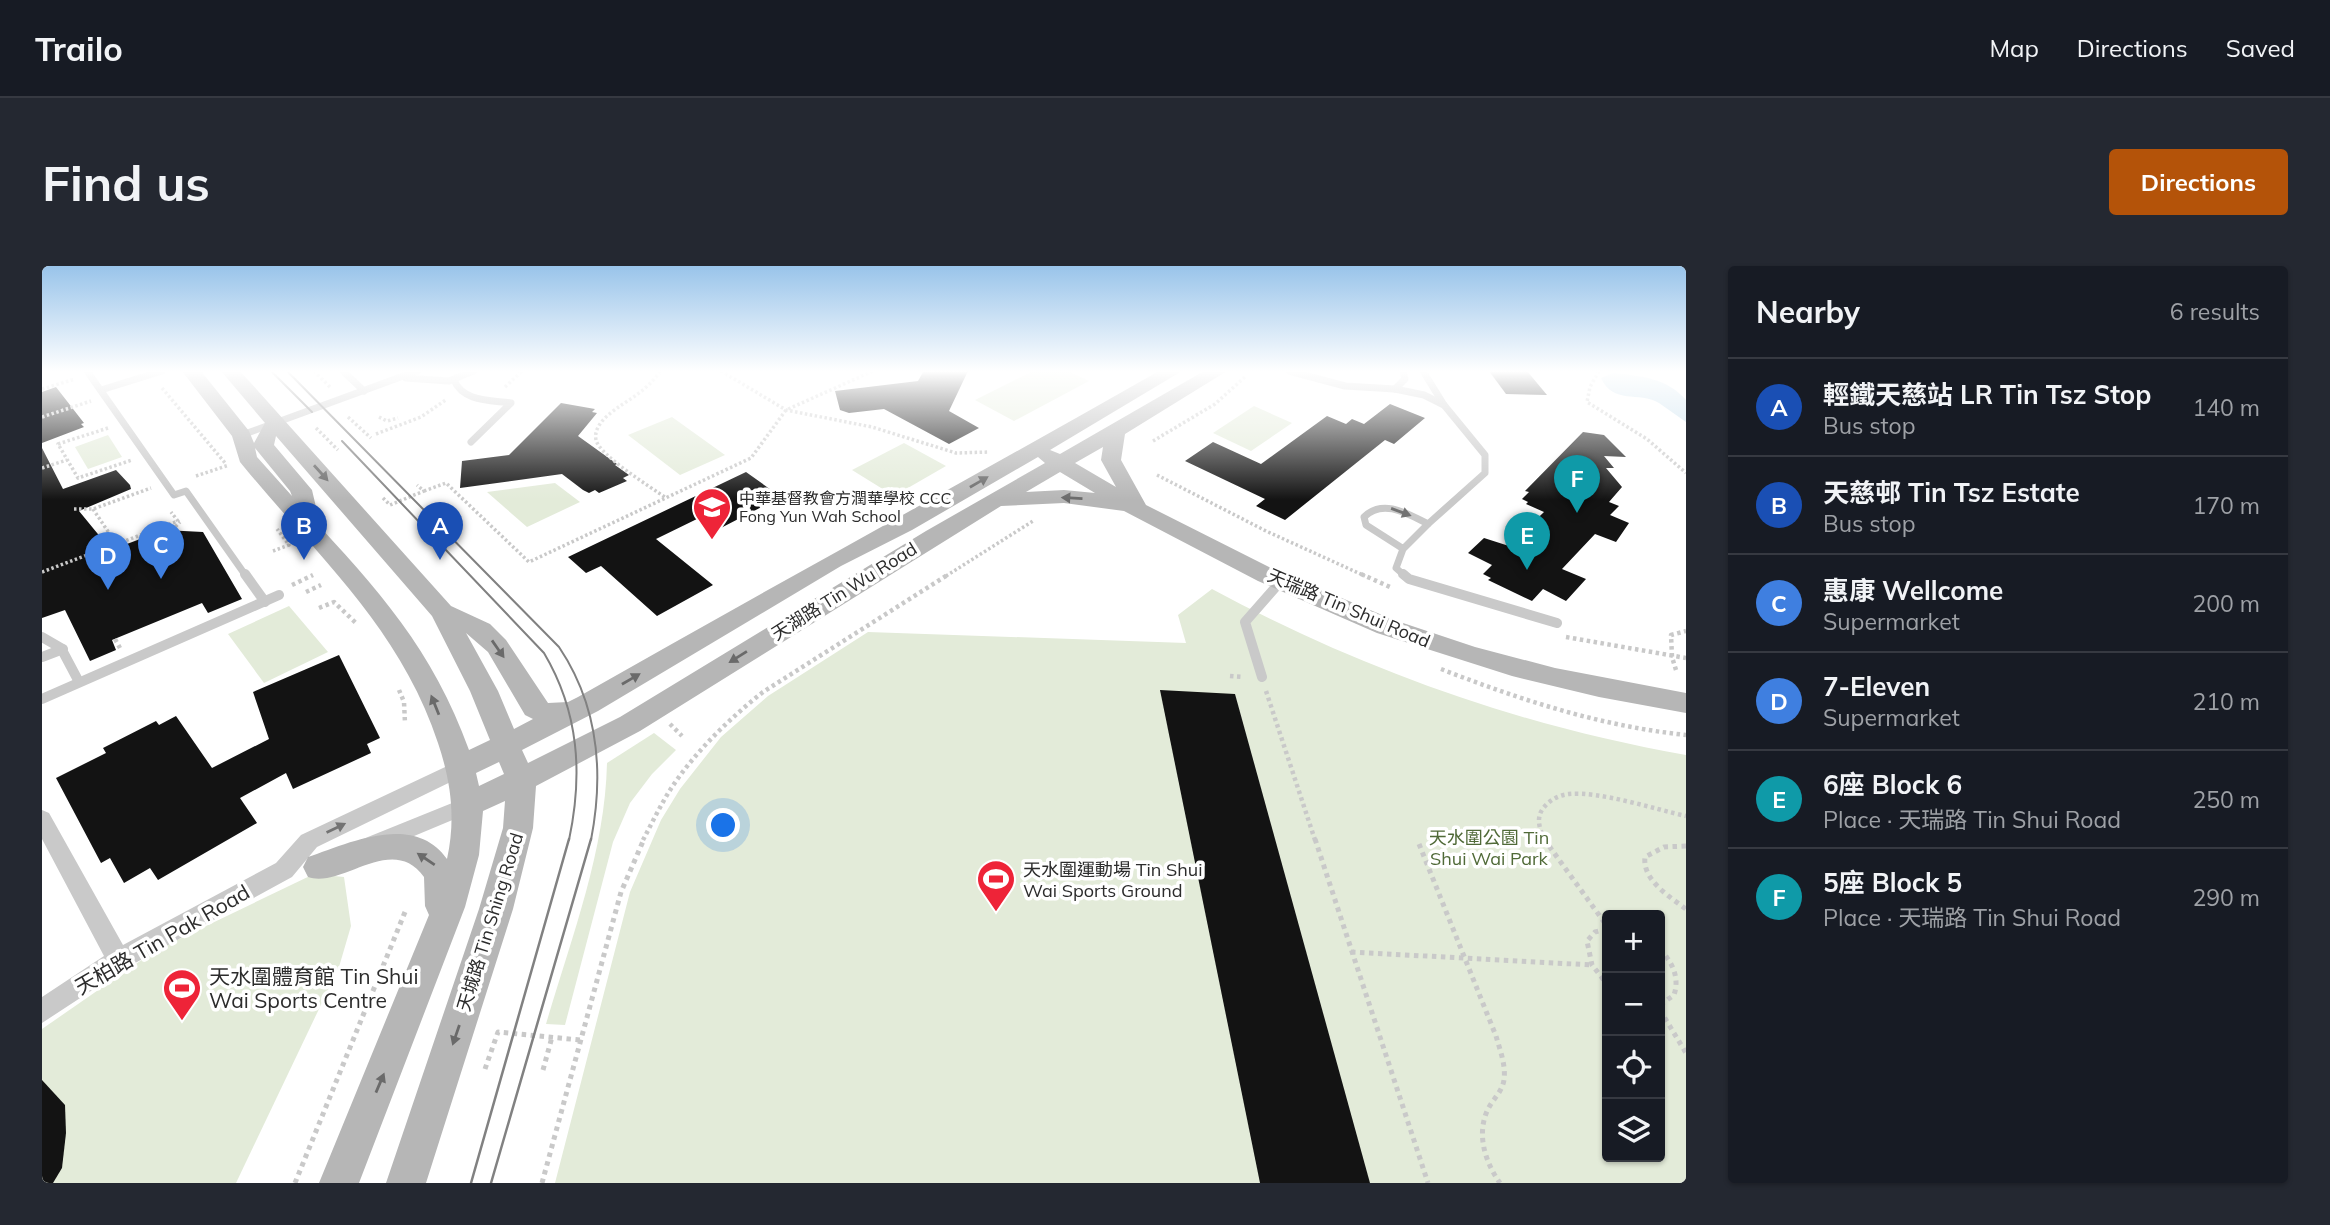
<!DOCTYPE html>
<html lang="en">
<head>
<meta charset="utf-8">
<style>
  body { margin:0; font-family:Mulish,"Noto Sans TC",sans-serif; background:#242831; color:#f1f3f6 }
  .controls { position:absolute; right:21px; bottom:21px; display:grid; overflow:hidden; border-radius:7px; box-shadow:0 2px 5px #0004 }
  .controls button { width:63px; height:63px; display:grid; place-items:center; padding:0; border:0; border-bottom:2px solid #363941; background:#171b24; color:#f1f3f6; font:35px sans-serif }
  .you { position:absolute; left:682px; top:560px; width:24px; height:24px; margin:-18px; border:5px solid #fff; border-radius:50%; background:#1a73e8; box-shadow:0 0 0 10px #1a73e833 }
  .badge { display:grid; place-items:center; width:46px; height:46px; border-radius:50%; background:#b45309; color:#fff; font-size:23px; font-weight:700 }
  .pin { position:absolute; translate:-50% -58px; filter:drop-shadow(0 2px 4px #0008) }
  .pin::after { content:''; position:absolute; top:37px; width:24px; height:21px; background:inherit; clip-path:polygon(0 0,100% 0,50% 100%) }
  .list { margin:0; padding:0; list-style:none }
  h2 { display:flex; justify-content:space-between; align-items:center; height:91px; margin:0; padding:0 28px; font-size:30px }
  h2 small { font-size:23px; font-weight:400; color:#9ea1a6 }
  .list li { display:grid; grid-template-columns:46px 1fr auto; gap:21px; align-items:center; box-sizing:border-box; height:98px; padding:0 28px; border-top:2px solid #363941 }
  .list b { display:block; font-size:26px; white-space:nowrap }
  .list p { margin:0; font-size:23px; white-space:nowrap; color:#9ea1a6 }
  .list em { font-size:23px; font-style:normal; color:#9ea1a6 }
  .icon { flex:none; width:38px; height:38px; fill:none; stroke:currentColor; stroke-width:2; stroke-linecap:round; stroke-linejoin:round }
  .map { position:relative; flex:none; width:1644px; height:917px; overflow:hidden; border-radius:7px }
  header { display:flex; align-items:center; gap:42px; box-sizing:border-box; height:98px; padding:0 35px; background:#171b24; border-bottom:2px solid #363941 }
  header strong { font-size:33px }
  nav { display:flex; gap:38px; margin-inline-start:auto; font-size:24px }
  .intro { display:flex; align-items:center; justify-content:space-between; box-sizing:border-box; height:168px; padding:0 42px }
  h1 { margin:0; font-size:49px }
  .button { padding:18px 32px; border-radius:7px; background:#b45309; color:#fff; font-size:24px; font-weight:700 }
  main { display:flex; gap:42px; padding:0 42px }
  aside { flex:1; background:#171b24; border-radius:7px; box-shadow:0 2px 5px #0004 }
  .map>svg:first-child { display:block }
  .green { fill:#e3ebd9; fill-rule:evenodd }
  .water { fill:#c3ddec }
  .building { fill:#131313 }
  .lines { fill:none; stroke-linecap:round; stroke-linejoin:round }
  .path-far2 { stroke:#c9c9c9; stroke-width:3.5; stroke-dasharray:2.5 2.5; stroke-linecap:butt }
  .path-far1 { stroke:#c9c9c9; stroke-width:4.5; stroke-dasharray:3.5 3.5; stroke-linecap:butt }
  .path { stroke:#c9c9c9; stroke-width:5; stroke-dasharray:4.5 4.5; stroke-linecap:butt }
  .lane-far1 { stroke:#c9c9c9; stroke-width:7 }
  .lane { stroke:#c9c9c9; stroke-width:10 }
  .street { fill:#c9c9c9; fill-rule:evenodd }
  .secondary { fill:#b6b6b6; fill-rule:evenodd }
  .tram-far1 { stroke:#818181; stroke-width:2 }
  .tram { stroke:#818181; stroke-width:2.5 }
  .oneway { fill:#6a6a6a }
  .oneway2 { fill:#737373 }
  .labels { text-anchor:middle; dominant-baseline:central; stroke-width:7; stroke-linejoin:round; paint-order:stroke }
  .far-poi-label { font-size:16px; fill:#2c2c2c; stroke:#fff; text-anchor:start }
  .street-label { font-size:18px; fill:#2c2c2c; stroke:#fff }
  .park-label { font-size:18px; fill:#506a38; stroke:#fff }
  .poi-label { font-size:18px; fill:#2c2c2c; stroke:#fff; text-anchor:start }
  .near-street-label { font-size:21px; fill:#2c2c2c; stroke:#fff }
  .near-poi-label { font-size:21px; fill:#2c2c2c; stroke:#fff; text-anchor:start }
</style>
</head>
<body>
<header>
<strong>Trailo</strong>
<nav><a>Map</a><a>Directions</a><a>Saved</a></nav>
</header>
<div class="intro"><h1>Find us</h1><a class="button">Directions</a></div>
<main>
<div class="map">
<svg width="1644" height="917" viewBox="0 0 1644 917">
  <rect width="100%" height="100%" fill="#fff"/>
  <g class="green">
    <path d="M991,105H1026L1047,115L972,155L933,134Z"/>
    <path d="M1212,140L1250,157L1209,185L1171,167Z"/>
    <path d="M630,151L683,189L638,209L586,169Z"/>
    <path d="M66,169L80,191L46,203L33,181Z"/>
    <path d="M862,177L904,200L852,230L810,204Z"/>
    <path d="M513,217L538,236L485,261L445,226Z"/>
    <path d="M1170,323C1318,403 1478,460 1644,489V917H513L588,626L619,554L638,523L679,471L726,430L826,366L1144,377L1136,349ZM1565,649H1618V891H1565Z"/>
    <path d="M247,340L286,386L222,417L186,368Z"/>
    <path d="M612,467L634,484L610,508L588,537L571,576L523,759L504,758C529,673 563,586 565,497Z"/>
    <path d="M272,608L302,611L309,660L297,701L194,917H0V763L114,684Z"/>
  </g>
  <path class="water" d="M1571,107C1599,110 1625,112 1644,134V156C1635,150 1626,143 1617,137C1597,125 1571,139 1559,112Z"/>
  <g class="building">
    <path d="M894,105H926L907,145L937,162L907,178L842,143L807,147L798,144L793,125L876,115L881,106Z"/>
    <path d="M1447,105H1485L1505,129L1464,128Z"/>
    <path d="M14,121L42,157L39,158L42,161L0,177V126Z"/>
    <path d="M519,137L553,143L550,146L555,147L536,170L575,198L573,199L587,209L581,212L585,215L557,227L553,224L547,227L541,224L520,208L418,222L420,195L467,189Z"/>
    <path d="M1348,138L1383,152L1352,178L1343,174L1243,254L1214,240L1223,233L1143,195L1171,176L1219,198L1285,150L1304,158L1310,153L1322,158Z"/>
    <path d="M1541,166L1562,169L1584,191L1562,190L1572,202H1564L1580,221L1567,236L1577,240L1568,249L1587,257L1574,276L1553,268L1520,303L1544,313L1524,335L1501,323L1490,335L1446,314L1449,312L1441,308L1450,299L1426,287L1442,272L1467,280L1502,246L1484,238L1486,236L1480,233L1487,226L1483,225Z"/>
    <path d="M0,182L21,223L74,204L88,219L89,223L37,245L69,284L122,264L161,266L200,333L166,347L160,337L70,374L74,384L48,395L23,344L0,352Z"/>
    <path d="M704,206L739,231L673,265L657,252L614,273L671,319L615,350L559,300L544,307L526,291Z"/>
    <path d="M297,389L338,472L325,478L329,487L251,523L244,507L198,532L215,557L116,614L108,602L82,617L68,592L59,597L14,512L64,487L61,482L114,455L117,459L134,450L170,502L227,473L211,426Z"/>
    <path d="M1118,424L1193,428L1328,917H1218Z"/>
    <path d="M0,814L23,839L24,867L20,902L11,917H0Z"/>
  </g>
  <g class="lines">
    <g class="path-far2">
      <path d="M272,105L289,122"/>
      <path d="M618,105C608,121 593,130 578,140C568,147 551,159 554,174C558,190 609,221 624,232"/>
      <path d="M679,105L744,144L830,161L914,187L947,186"/>
      <path d="M1557,105L1548,121L1545,136L1605,173L1644,207"/>
      <path d="M463,121L480,105"/>
      <path d="M120,122L184,198"/>
      <path d="M0,123L33,113"/>
      <path d="M0,151L49,135"/>
      <path d="M306,151L329,172"/>
      <path d="M337,151L345,155L356,152"/>
      <path d="M66,162L16,178L36,212L90,194"/>
      <path d="M274,162L296,184"/>
      <path d="M334,168L379,151L405,133"/>
      <path d="M1111,175L1173,138L1204,110"/>
      <path d="M0,202L25,194"/>
      <path d="M1115,209L1224,265L1323,310"/>
      <path d="M154,210L187,199"/>
      <path d="M382,225L404,217L487,296L709,192L744,144L831,105"/>
      <path d="M341,232L348,239L382,225L375,219"/>
      <path d="M32,243H51L109,222"/>
      <path d="M51,243L67,267"/>
      <path d="M130,264L138,256"/>
      <path d="M231,285L247,279L235,263"/>
      <path d="M0,306L136,255L129,246"/>
      <path d="M904,310L991,255"/>
    </g>
    <g class="path-far1">
      <path d="M1319,308L1348,321"/>
      <path d="M250,319L271,309"/>
      <path d="M264,326L279,319"/>
      <path d="M277,342L292,336L315,358"/>
      <path d="M1524,371L1644,392"/>
      <path d="M73,373L78,382"/>
      <path d="M1399,403C1479,434 1558,460 1644,469"/>
      <path d="M1634,404L1630,391L1629,369L1644,365"/>
      <path d="M1188,410L1201,411"/>
      <path d="M357,424L362,436L363,457"/>
      <path d="M1224,425L1273,574"/>
      <path d="M628,458L640,470"/>
      <path d="M601,574C610,557 619,538 630,521C654,485 687,453 721,426L907,308"/>
      <path d="M1503,574C1498,565 1494,553 1500,544C1506,535 1516,529 1527,528C1558,525 1612,543 1644,550"/>
    </g>
    <g class="path">
      <path d="M1273,573L1386,917"/>
      <path d="M1502,573L1565,660"/>
      <path d="M1377,578L1454,770C1458,784 1464,799 1462,814C1460,826 1451,833 1446,843C1434,868 1443,896 1458,917"/>
      <path d="M1644,580L1622,581L1603,591C1600,614 1628,631 1644,643"/>
      <path d="M1565,663L1553,666L1545,675L1550,699L1565,718"/>
      <path d="M1618,683C1630,696 1638,711 1632,729L1618,739"/>
      <path d="M1309,686L1550,699"/>
      <path d="M1618,744L1644,787"/>
      <path d="M443,803L456,766L538,774"/>
      <path d="M501,804L510,771"/>
      <path d="M253,917L363,646"/>
      <path d="M500,917L579,626L602,573"/>
    </g>
    <g class="lane-far1">
      <path d="M45,105L132,229L144,225L204,310"/>
      <path d="M301,105L322,125"/>
      <path d="M1247,105L1303,120L1353,123L1382,129L1402,139L1443,189V207L1386,258"/>
      <path d="M1381,105L1402,139"/>
      <path d="M364,112L407,115L431,105"/>
      <path d="M412,114C421,136 449,134 469,137L429,176"/>
      <path d="M1353,123L1363,113L1361,105"/>
      <path d="M59,124L120,105"/>
      <path d="M200,169L375,105"/>
      <path d="M1360,282L1324,259L1322,251C1341,232 1366,248 1386,258L1361,283L1354,302L1363,310"/>
    </g>
    <g class="lane">
      <path d="M203,308L223,336"/>
      <path d="M1361,308L1367,313L1515,357"/>
      <path d="M0,371L19,382L37,416"/>
      <path d="M0,391L21,383"/>
      <path d="M1220,411L1203,356L1239,315"/>
      <path d="M0,433L237,329"/>
    </g>
    <g class="street">
      <path d="M418,494L425,496L428,502L425,508L275,581L250,611L84,702L0,757V731L62,690L0,573V544L7,547L81,679L234,597L259,569Z"/>
      <path d="M425,531L432,533L435,539L432,545L329,588L321,585L318,579L321,573Z"/>
    </g>
    <path class="secondary" d="M140,105H159L207,165L212,177L223,157L179,105H198L409,340L448,358L464,374L506,437L526,436L536,431C729,321 924,215 1117,105H1140L1008,184L1018,188L1162,105H1185L1083,168L1079,194L1104,239L1233,304L1352,354L1433,381L1513,402L1644,427V447L1557,431L1470,410L1335,367L1216,315L1082,245L1022,237L959,240L598,465L494,520L491,562L471,643L384,917H344L437,643L461,562L463,535L441,545L437,589L423,641L317,917H277L387,649L383,640L382,611C350,566 300,623 266,611L261,601L266,591C307,577 372,546 405,593C414,552 409,516 396,477C358,361 273,288 198,196L190,170ZM234,170L390,350L428,425L448,474L427,484C391,384 336,323 265,247L274,241L270,224L232,179ZM1061,181L1059,194L1074,221L1033,197ZM213,182L248,225L250,230L215,191ZM996,191L1003,197L884,265L578,451L486,497L480,484L556,445L799,300L870,264ZM1018,206L1053,227L1022,224L984,226ZM424,367L446,386L483,449L491,453L472,463L456,425ZM457,496L462,508L437,520L434,507Z"/>
    <g class="tram-far1">
      <path d="M229,105L270,146"/>
      <path d="M245,105L517,381C556,439 562,507 549,574"/>
      <path d="M300,175L502,387C537,446 541,508 527,574"/>
    </g>
    <g class="tram">
      <path d="M429,917L527,573"/>
      <path d="M449,917L549,573"/>
    </g>
  </g>
  <defs><path id="oneway-solid" d="M-6-.8H1V-3.2L6.5 0L1 3.2V.8H-6Z" transform="scale(1.75)"/></defs>
  <g class="oneway">
    <use href="#oneway-solid" transform="translate(279 207) rotate(48)"/>
    <use href="#oneway-solid" transform="translate(937 216) rotate(-30)"/>
    <use href="#oneway-solid" transform="translate(1030 232) rotate(-177)"/>
    <use href="#oneway-solid" transform="translate(456 383) rotate(55)"/>
    <use href="#oneway-solid" transform="translate(696 391) rotate(148)"/>
    <use href="#oneway-solid" transform="translate(589 413) rotate(-30)"/>
    <use href="#oneway-solid" transform="translate(393 439) rotate(-112)"/>
    <use href="#oneway-solid" transform="translate(384 593) rotate(-146)"/>
    <use href="#oneway-solid" transform="translate(414 769) rotate(109)"/>
    <use href="#oneway-solid" transform="translate(338 817) rotate(-67)"/>
  </g>
  <g class="oneway2">
    <use href="#oneway-solid" transform="translate(1359 246) rotate(20)"/>
    <use href="#oneway-solid" transform="translate(294 562) rotate(-26)"/>
  </g>
  <linearGradient id="sky" x2="0" y2="1"><stop stop-color="#99c4ea"/><stop offset="0.45" stop-color="#fff"/><stop offset="1" stop-color="#fff" stop-opacity="0"/></linearGradient>
  <rect width="1644" height="234" fill="url(#sky)"/>
  <defs>
    <symbol id="school-pin" viewBox="-11 -11 22 30"><path d="M0 17L-7.5 6A9.5 9.5 0 1 1 7.5 6Z" fill="#ee2438" stroke="#fff"/><path d="M0-5L7-2L0 1L-7-2ZM-4 1L0 2.5L4 1V4Q0 6-4 4Z" fill="#fff"/></symbol>
    <symbol id="stadium-pin" viewBox="-11 -11 22 30"><path d="M0 17L-7.5 6A9.5 9.5 0 1 1 7.5 6Z" fill="#ee2438" stroke="#fff"/><path d="M0-5a6.5 5 0 1 0 0 10a6.5 5 0 1 0 0-10ZM-3.5-1.8h7v3.6h-7Z" fill="#fff"/></symbol>
  </defs>
  <g fill-rule="evenodd">
    <use href="#school-pin" x="648" y="219" width="44" height="60"/>
    <use href="#stadium-pin" x="932" y="591" width="44" height="60"/>
    <use href="#stadium-pin" x="118" y="700" width="44" height="60"/>
  </g>
  <g class="labels">
    <g class="far-poi-label">
      <text x="697" y="232">中華基督教會方潤華學校 CCC<tspan x="697" dy="18">Fong Yun Wah School</tspan></text>
    </g>
    <g class="street-label">
      <text transform="translate(802 325) rotate(-32)">天湖路 Tin Wu Road</text>
      <text transform="translate(1307 342) rotate(23)">天瑞路 Tin Shui Road</text>
      <text transform="translate(448 656) rotate(-73)">天城路 Tin Shing Road</text>
    </g>
    <g class="park-label">
      <text x="1447" y="571">天水圍公園 Tin<tspan x="1447" dy="21">Shui Wai Park</tspan></text>
    </g>
    <g class="poi-label">
      <text x="981" y="603">天水圍運動場 Tin Shui<tspan x="981" dy="21">Wai Sports Ground</tspan></text>
    </g>
    <g class="near-street-label">
      <text transform="translate(120 673) rotate(-30)">天柏路 Tin Pak Road</text>
    </g>
    <g class="near-poi-label">
      <text x="167" y="710">天水圍體育館 Tin Shui<tspan x="167" dy="24">Wai Sports Centre</tspan></text>
    </g>
  </g>
</svg>
<div class="controls">
<button>+</button>
<button>−</button>
<button><svg class="icon" aria-label="locate" viewBox="0 0 24 24"><circle cx="12" cy="12" r="6"/><path d="M12 2v4M12 18v4M2 12h4M18 12h4"/></svg></button>
<button><svg class="icon" aria-label="layers" viewBox="0 0 24 24"><path d="M12 4l9 5-9 5-9-5zM3 14l9 5 9-5"/></svg></button>
</div>
<div class="you"></div>
<div class="pin badge" style="left:398px;top:294px;background:#1a4fb4">A</div>
<div class="pin badge" style="left:262px;top:294px;background:#1a4fb4">B</div>
<div class="pin badge" style="left:119px;top:313px;background:#3f7fe0">C</div>
<div class="pin badge" style="left:66px;top:324px;background:#3f7fe0">D</div>
<div class="pin badge" style="left:1485px;top:304px;background:#0f9aa8">E</div>
<div class="pin badge" style="left:1535px;top:247px;background:#0f9aa8">F</div>
</div>
<aside>
<h2>Nearby<small>6 results</small></h2>
<ul class="list">
<li><span class="badge" style="background:#1a4fb4">A</span><div><b>輕鐵天慈站 LR Tin Tsz Stop</b><p>Bus stop</p></div><em>140 m</em></li>
<li><span class="badge" style="background:#1a4fb4">B</span><div><b>天慈邨 Tin Tsz Estate</b><p>Bus stop</p></div><em>170 m</em></li>
<li><span class="badge" style="background:#3f7fe0">C</span><div><b>惠康 Wellcome</b><p>Supermarket</p></div><em>200 m</em></li>
<li><span class="badge" style="background:#3f7fe0">D</span><div><b>7-Eleven</b><p>Supermarket</p></div><em>210 m</em></li>
<li><span class="badge" style="background:#0f9aa8">E</span><div><b>6座 Block 6</b><p>Place · 天瑞路 Tin Shui Road</p></div><em>250 m</em></li>
<li><span class="badge" style="background:#0f9aa8">F</span><div><b>5座 Block 5</b><p>Place · 天瑞路 Tin Shui Road</p></div><em>290 m</em></li>
</ul>
</aside>
</main>
</body>
</html>
